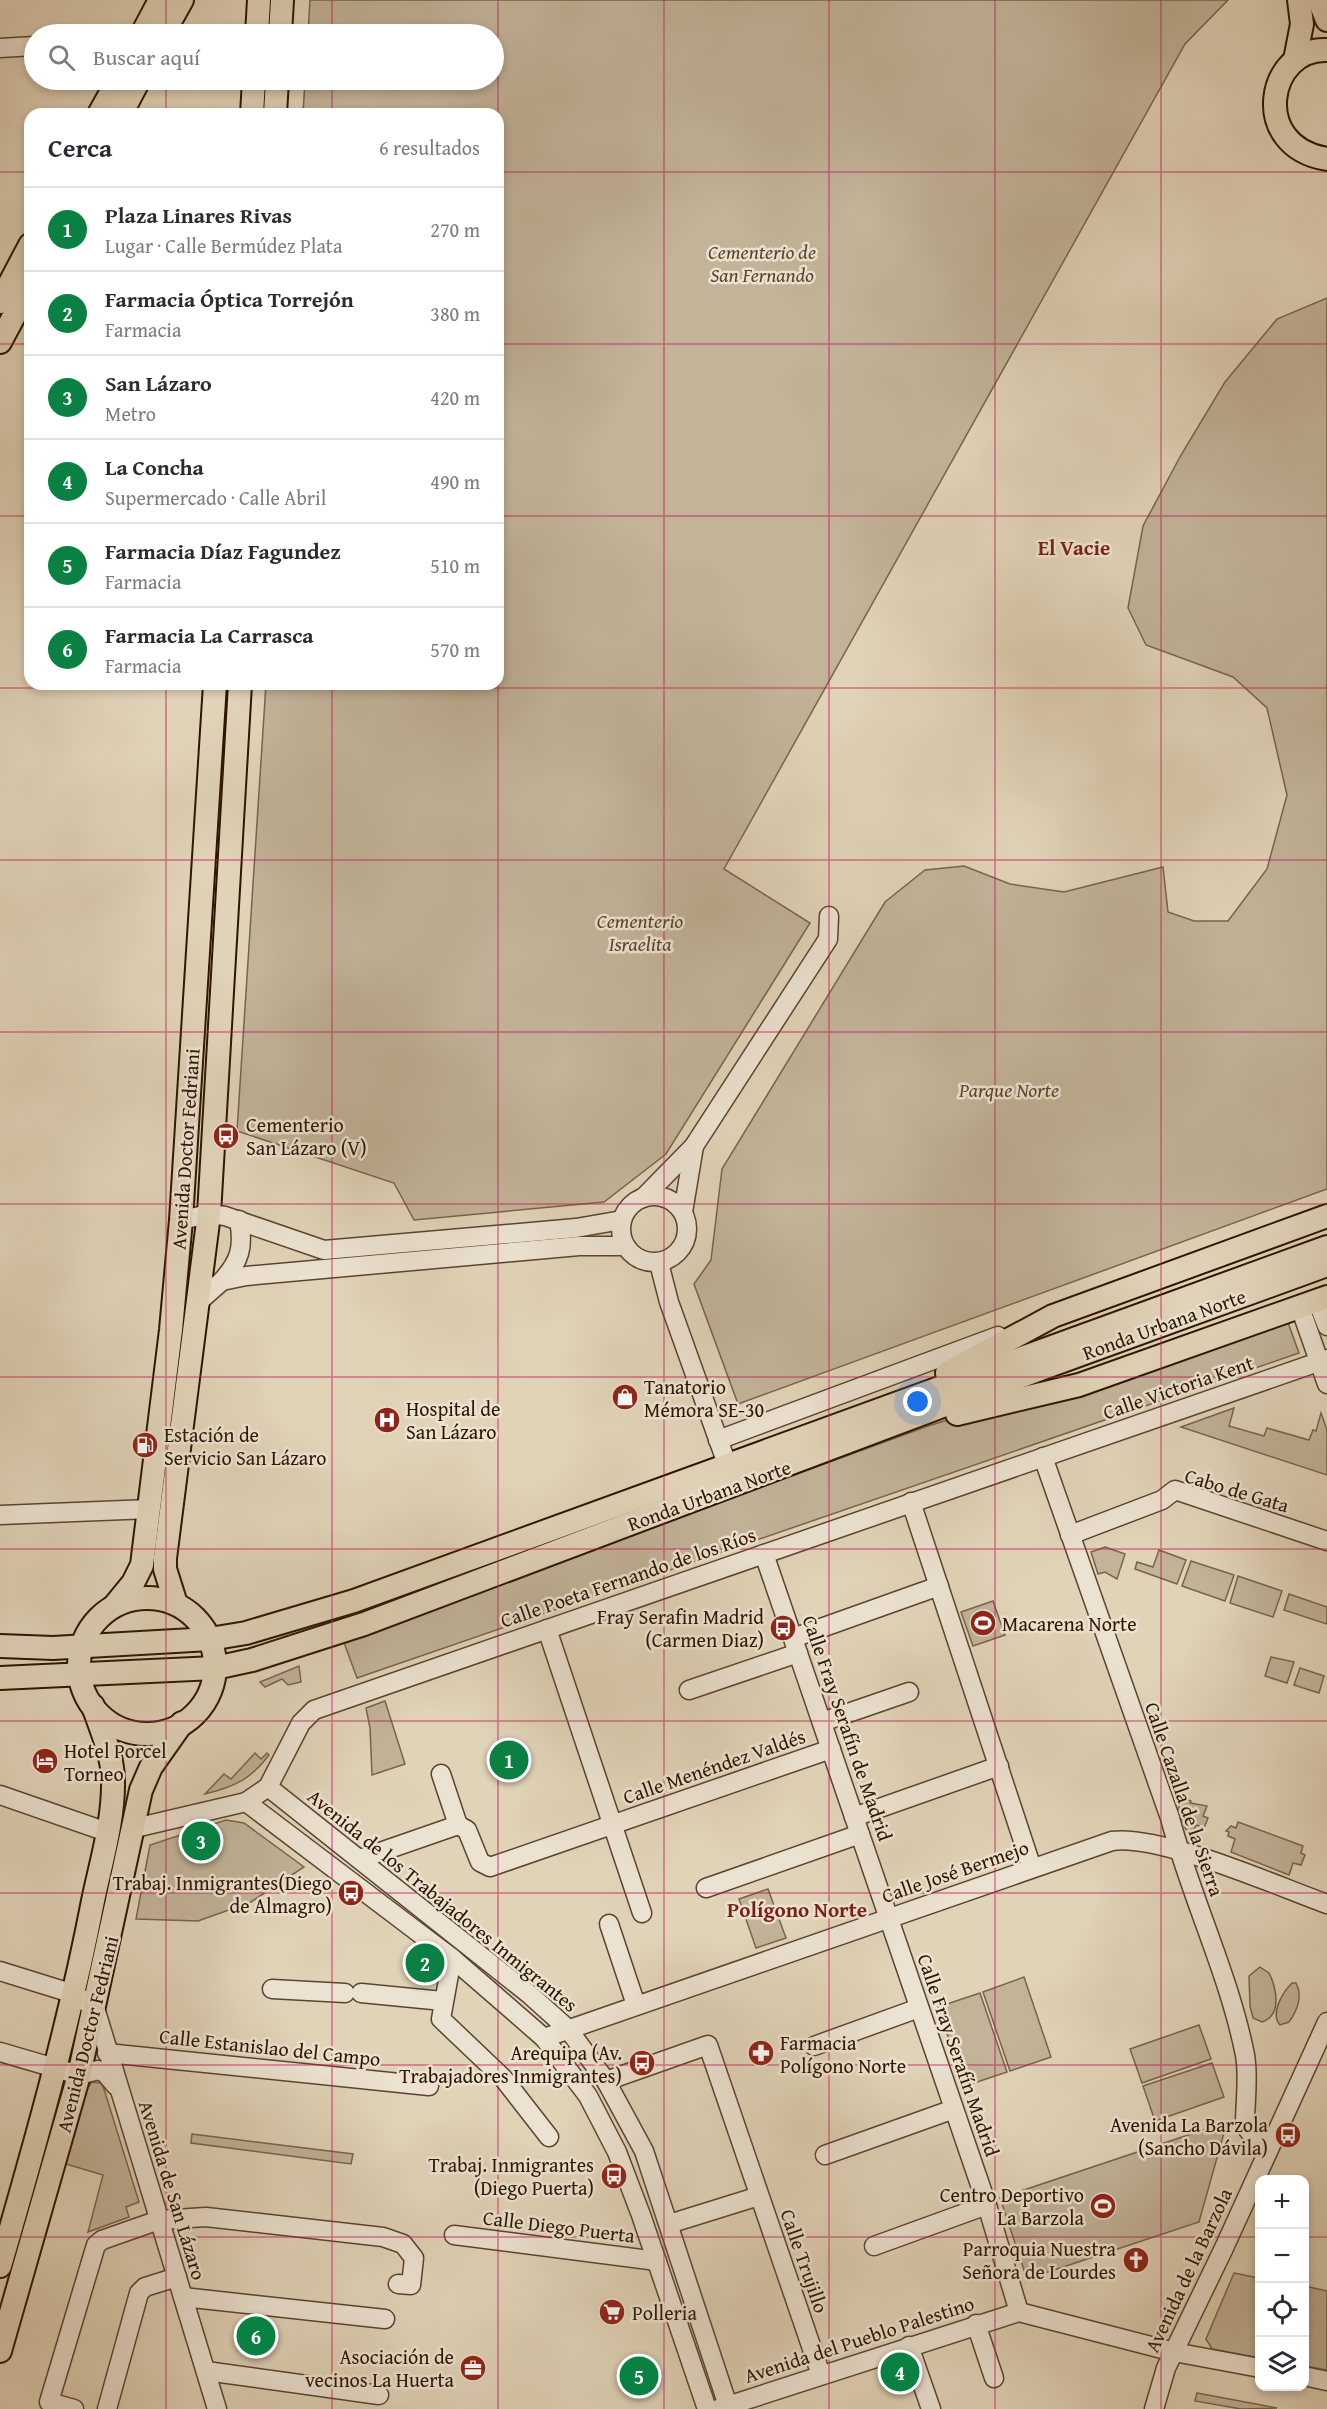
<!DOCTYPE html>
<html lang="es">
<head>
<meta charset="utf-8">
<style>
  body { margin:0; font-family:"Gentium Book Plus",serif; background:#f2f2f3; color:#2b2b33 }
  .controls { position:absolute; right:18px; bottom:18px; display:grid; overflow:hidden; border-radius:12px; box-shadow:0 3px 9px #0003 }
  .controls button { width:54px; height:54px; display:grid; place-items:center; padding:0; border:0; border-bottom:2px solid #e1e1e2; background:#fff; color:#2b2b33; font:30px sans-serif }
  .you { position:absolute; left:918px; top:1402px; width:21px; height:21px; margin:-15px; border:4px solid #fff; border-radius:50%; background:#1a73e8; box-shadow:0 0 0 9px #1a73e833 }
  .badge { display:grid; place-items:center; width:39px; height:39px; border-radius:50%; background:#0b8043; color:#fff; font-size:20px; font-weight:700 }
  .pin { position:absolute; translate:-50% -50%; border:3px solid #fff; box-shadow:0 2px 6px #0006 }
  .list { margin:0; padding:0; list-style:none }
  h2 { display:flex; justify-content:space-between; align-items:center; height:78px; margin:0; padding:0 24px; font-size:26px }
  h2 small { font-size:20px; font-weight:400; color:#7c7c81 }
  .list li { display:grid; grid-template-columns:39px 1fr auto; gap:18px; align-items:center; box-sizing:border-box; height:84px; padding:0 24px; border-top:2px solid #e1e1e2 }
  .list b { display:block; font-size:22px; white-space:nowrap }
  .list p { margin:0; font-size:20px; white-space:nowrap; color:#7c7c81 }
  .list em { font-size:20px; font-style:normal; color:#7c7c81 }
  .icon { flex:none; width:33px; height:33px; fill:none; stroke:currentColor; stroke-width:2; stroke-linecap:round; stroke-linejoin:round }
  .map { position:relative; flex:none; width:1327px; height:2409px; overflow:hidden }
  .search { position:absolute; background:#fff; box-shadow:0 3px 9px #0003; left:24px; top:24px; width:480px; height:66px; display:flex; align-items:center; gap:15px; box-sizing:border-box; padding:0 21px; border-radius:33px; color:#7c7c81; font-size:22px }
  .panel { position:absolute; background:#fff; box-shadow:0 3px 9px #0003; left:24px; top:108px; width:480px; height:582px; border-radius:18px }
  .map>svg:first-child { display:block }
  .green { fill:#c2b399; stroke:#78644c; stroke-width:1.5 }
  .lines { fill:none; stroke-linecap:round; stroke-linejoin:round }
  .minor-casing { stroke:#5a442e; stroke-width:21 }
  .major-casing { stroke:#2d1500; stroke-width:26 }
  .minor { stroke:#ece2d1; stroke-width:18 }
  .major { stroke:#e1d3b8; stroke-width:22 }
  .grid { fill:none; stroke:#c2185b; stroke-width:1.5; stroke-opacity:0.55 }
  .labels { text-anchor:middle; dominant-baseline:central; stroke-width:5; stroke-linejoin:round; paint-order:stroke }
  .park-label { font-size:20px; font-style:italic; fill:#5a442e; stroke:#ece2d1 }
  .poi-label { font-size:20px; fill:#2d1500; stroke:#ece2d1; text-anchor:start }
  .street-label { font-size:20px; fill:#2d1500; stroke:#ece2d1 }
  .neighbourhood-label { font-size:21px; font-weight:bold; fill:#7a1f14; stroke:#ece2d1 }
</style>
</head>
<body>
<div class="map">
<svg width="1327" height="2409" viewBox="0 0 1327 2409">
  <rect width="100%" height="100%" fill="#e1d3b8"/>
  <filter id="stains"><feTurbulence type="fractalNoise" baseFrequency=".00333" numOctaves="4"/><feColorMatrix values="0 0 0 0 .2 0 0 0 0 .09 0 0 0 0 .02 0 0 0 .5 -.17"/></filter>
  <radialGradient id="worn" r=".72"><stop offset=".6" stop-color="#630" stop-opacity="0"/><stop offset="1" stop-color="#630" stop-opacity=".3"/></radialGradient>
  <g class="green">
    <path d="M310,0H1228L1185,44L724,869L810,923L666,1154L604,1202L414,1220L394,1183L237,1131L266,684H498V114H303L305,80H494V34H308Z"/>
    <path d="M1327,298V1189L738,1404L694,1284L711,1260L722,1169L885,902L925,870L964,866L1010,884L1064,892L1163,867L1168,912L1194,921H1228L1267,869L1287,795L1267,708L1233,677L1146,645L1128,608L1143,526L1181,455L1225,382L1277,319Z"/>
    <path d="M1286,1317L1299,1353L357,1678L343,1640L928,1426Z"/>
    <path d="M1234,1408L1229,1426L1264,1436L1267,1428L1309,1440L1313,1430L1316,1431L1321,1413L1327,1430V1475L1181,1427Z"/>
    <path d="M1105,1547L1125,1554L1117,1579L1105,1572L1098,1574L1091,1552Z"/>
    <path d="M1159,1550L1186,1560L1177,1584L1135,1569L1137,1562L1153,1567Z"/>
    <path d="M1191,1561L1234,1575L1225,1601L1182,1586Z"/>
    <path d="M1238,1576L1282,1591L1273,1617L1230,1603Z"/>
    <path d="M1289,1594L1327,1607V1624L1284,1610Z"/>
    <path d="M993,1601L1005,1635L973,1646L961,1612Z"/>
    <path d="M1271,1657L1294,1662L1287,1683L1265,1676Z"/>
    <path d="M299,1666L301,1682L288,1685L282,1679L265,1687L260,1682Z"/>
    <path d="M1300,1668L1324,1676L1319,1693L1294,1685Z"/>
    <path d="M385,1701L405,1764L372,1775L370,1728L366,1708Z"/>
    <path d="M255,1753L261,1759L267,1753L269,1755C251,1779 234,1787 205,1794L224,1774L231,1779Z"/>
    <path d="M1180,1796L1191,1801L1190,1803L1207,1806L1203,1816L1208,1818L1204,1828L1196,1825L1192,1836C1182,1828 1176,1808 1180,1796Z"/>
    <path d="M226,1820L244,1823L304,1867L251,1902L198,1921L136,1919L150,1845Z"/>
    <path d="M1238,1822L1303,1846L1301,1853L1305,1855L1301,1865L1293,1863L1289,1875L1231,1852L1235,1839L1228,1836L1229,1832L1226,1831L1231,1826L1236,1828Z"/>
    <path d="M768,1889L786,1938L756,1948L739,1899Z"/>
    <path d="M1260,1967L1269,1973C1276,1987 1283,2015 1262,2022L1253,2018L1250,2006L1249,1976Z"/>
    <path d="M1024,1977L1051,2057L1010,2071L983,1992Z"/>
    <path d="M1292,1983H1296C1303,1996 1297,2011 1289,2022L1280,2025C1270,2014 1282,1993 1292,1983Z"/>
    <path d="M980,1993L1007,2072L965,2086L938,2007Z"/>
    <path d="M1199,2025L1211,2059L1142,2083L1130,2049Z"/>
    <path d="M1212,2063L1224,2097L1155,2121L1143,2086Z"/>
    <path d="M92,2082L101,2083L104,2089L139,2202L126,2207L129,2217L88,2232L103,2175L66,2164L86,2090Z"/>
    <path d="M1227,2122L1199,2222L1027,2279L1000,2198Z"/>
    <path d="M192,2134L353,2154L351,2164L191,2143Z"/>
    <path d="M1234,2273L1259,2278V2358L1212,2349L1206,2339Z"/>
    <path d="M1305,2286L1327,2291V2370L1305,2366Z"/>
    <path d="M1197,2393L1277,2408L1241,2409L1195,2401Z"/>
  </g>
  <g class="lines">
    <defs>
      <g id="minor">
        <path d="M0,48L34,46"/>
        <circle cx="654" cy="1229" r="33"/>
        <path d="M643,1198L694,1146L828,939L829,916"/>
        <path d="M683,1212L694,1146"/>
        <path d="M181,1220L209,1214L225,1216L324,1250L576,1228L622,1220"/>
        <path d="M659,1263L669,1302L727,1464"/>
        <path d="M222,1281C240,1261 244,1247 239,1220"/>
        <path d="M1317,1300L1327,1326"/>
        <path d="M197,1303L222,1281L246,1276L579,1246H625"/>
        <path d="M1300,1307L1327,1384"/>
        <path d="M718,1440L998,1336"/>
        <path d="M1043,1457L1170,1818C1191,1898 1229,1974 1245,2055C1249,2077 1245,2102 1245,2124C1251,2139 1260,2139 1275,2138"/>
        <path d="M911,1502L1032,1868"/>
        <path d="M0,1515L150,1509"/>
        <path d="M1070,1535L1162,1500L1175,1490L1327,1541"/>
        <path d="M764,1554L987,2205L1019,2312"/>
        <path d="M547,1629L642,1913"/>
        <path d="M793,1638L939,1586"/>
        <path d="M689,1690L798,1653"/>
        <path d="M822,1722L909,1692"/>
        <path d="M268,1787L529,1994L568,2029L606,2081L644,2151L729,2409"/>
        <path d="M0,1795L107,1832"/>
        <path d="M246,1802L452,1958L544,2038L588,2096L617,2152L641,2215L707,2409"/>
        <path d="M854,1817L999,1766"/>
        <path d="M458,1825L467,1830L480,1862L490,1867L831,1749"/>
        <path d="M135,1828L246,1802L268,1787L301,1723L314,1710L1327,1359"/>
        <path d="M360,1859L458,1825L441,1774"/>
        <path d="M706,1888L860,1834"/>
        <path d="M609,1924L636,2005"/>
        <path d="M452,1958L441,2019L503,2078L549,2137"/>
        <path d="M0,1971L74,1994L95,2008L217,2409"/>
        <path d="M272,1989L345,1993"/>
        <path d="M361,1993L443,2001"/>
        <path d="M544,2038L1112,1841C1160,1834 1277,1886 1327,1904"/>
        <path d="M814,2046L919,2008"/>
        <path d="M0,2052L79,2075L98,2070L105,2073L116,2086"/>
        <path d="M107,2053L429,2086"/>
        <path d="M606,2081L708,2045L821,2375"/>
        <path d="M825,2155L954,2109"/>
        <path d="M669,2224L759,2196"/>
        <path d="M454,2235L657,2261"/>
        <path d="M874,2246L987,2205"/>
        <path d="M183,2297L385,2319"/>
        <path d="M976,2324L994,2378"/>
        <path d="M909,2346L931,2409"/>
        <path d="M206,2371L379,2395"/>
        <path d="M1304,2376L1327,2381"/>
        <path d="M74,2409L49,2402L96,2245L102,2240L159,2220L206,2217L383,2237L403,2244L414,2258L411,2285L398,2284"/>
        <path d="M107,2409L139,2293L145,2287L177,2277"/>
        <path d="M718,2409L1019,2312L1174,2352L1260,2368"/>
        <path d="M1154,2409L1166,2368L1224,2248L1327,2022"/>
      </g>
      <g id="major">
        <path d="M1319,0L1327,20"/>
        <path d="M142,34L160,0"/>
        <path d="M163,34L182,0"/>
        <path d="M257,34L259,0"/>
        <path d="M280,34L282,0"/>
        <path d="M1327,50C1268,47 1248,146 1327,159"/>
        <path d="M1295,60L1302,24L1299,0"/>
        <path d="M99,114L118,80"/>
        <path d="M121,114L139,80"/>
        <path d="M252,114L254,80"/>
        <path d="M275,114L277,80"/>
        <path d="M0,302L30,245"/>
        <path d="M0,342L30,286"/>
        <path d="M947,1373L1053,1316L1327,1216"/>
        <path d="M957,1414L1079,1385L1327,1297"/>
        <circle cx="147" cy="1666" r="68"/>
        <path d="M176,1604L165,1569V1558L209,1214L240,684"/>
        <path d="M115,1605L133,1583L142,1565L171,1330L181,1220L215,684"/>
        <path d="M0,1646L53,1648L210,1639L246,1633L354,1601L1327,1247"/>
        <path d="M0,1678L215,1668L252,1660L364,1624L1046,1367L1327,1265"/>
        <path d="M0,2266C35,2145 69,2025 93,1901C101,1862 114,1820 113,1780C113,1756 101,1729 93,1706"/>
        <path d="M0,2351L79,2075L141,1790L151,1767L182,1723"/>
      </g>
    </defs>
    <use href="#minor" class="minor-casing"/>
    <use href="#major" class="major-casing"/>
    <use href="#minor" class="minor"/>
    <use href="#major" class="major"/>
  </g>
  <path class="grid" d="M166,0V34M332,0V34M498,0V114M664,0V2409M829,0V2409M995,0V2409M1161,0V2409M166,80V114M332,80V114M0,172H30M498,172H1327M0,344H30M498,344H1327M0,516H30M498,516H1327M166,684V2409M332,684V2409M498,684V2409M0,688H1327M0,860H1327M0,1032H1327M0,1204H1327M0,1377H1327M0,1549H1327M0,1721H1327M0,1893H1327M0,2065H1327M0,2237H1260M1304,2237H1327"/>
  <defs>
    <symbol id="bus-disc" viewBox="-11 -11 22 22"><circle r="9.5" fill="#8f2418" stroke="#ece2d1"/><path d="M-5-6H5V4H4V6H2V4H-2V6H-4V4H-5ZM-3.5-4V0h7V-4ZM-3.5 1.2v1.5H-2V1.2ZM2 1.2v1.5H3.5V1.2Z" fill="#fff"/></symbol>
    <symbol id="shop-disc" viewBox="-11 -11 22 22"><circle r="9.5" fill="#8f2418" stroke="#ece2d1"/><path d="M-5-2.5h2.3a2.7 3.5 0 0 1 5.4 0H5L5.5 6h-11ZM-1.5-2.5h3a1.5 2.3 0 0 0-3 0Z" fill="#fff"/></symbol>
    <symbol id="hospital-disc" viewBox="-11 -11 22 22"><circle r="9.5" fill="#8f2418" stroke="#ece2d1"/><path d="M-5-5h3v3.5h4V-5h3V5h-3V1.5h-4V5h-3Z" fill="#fff"/></symbol>
    <symbol id="fuel-disc" viewBox="-11 -11 22 22"><circle r="9.5" fill="#8f2418" stroke="#ece2d1"/><path d="M-5.5-6h7V0h2V4h1.3V-2.5L3-4.5l.8-.8L6-3V5H2.5V1h-1V6h-7ZM-4.2-4.7v3.2H.2V-4.7Z" fill="#fff"/></symbol>
    <symbol id="stadium-disc" viewBox="-11 -11 22 22"><circle r="9.5" fill="#8f2418" stroke="#ece2d1"/><path d="M0-5a6.5 5 0 1 0 0 10a6.5 5 0 1 0 0-10ZM-3.5-1.8h7v3.6h-7Z" fill="#fff"/></symbol>
    <symbol id="hotel-disc" viewBox="-11 -11 22 22"><circle r="9.5" fill="#8f2418" stroke="#ece2d1"/><path d="M-6-4.5h1.5V1H6V5H4.5V3h-9V5H-6ZM-4 0a1.8 1.8 0 1 1 3.6 0ZM.5 0V-2.5h3Q6-2.5 6 0Z" fill="#fff"/></symbol>
    <symbol id="pharmacy-disc" viewBox="-11 -11 22 22"><circle r="9.5" fill="#8f2418" stroke="#ece2d1"/><path d="M-2-6h4v4h4v4h-4v4h-4v-4h-4v-4h4Z" fill="#fff"/></symbol>
    <symbol id="church-disc" viewBox="-11 -11 22 22"><circle r="9.5" fill="#8f2418" stroke="#ece2d1"/><path d="M-1.2-6h2.4v3.5h3.3v2.4h-3.3V6h-2.4V-.1h-3.3v-2.4h3.3Z" fill="#fff"/></symbol>
    <symbol id="supermarket-disc" viewBox="-11 -11 22 22"><circle r="9.5" fill="#8f2418" stroke="#ece2d1"/><path d="M-6-5.5h2.5l.6 2H6L4.5 2H-2.5L-4.4-4H-6ZM-1.5 3.2a1.3 1.3 0 1 0 .1 0ZM3 3.2a1.3 1.3 0 1 0 .1 0Z" fill="#fff"/></symbol>
    <symbol id="office-disc" viewBox="-11 -11 22 22"><circle r="9.5" fill="#8f2418" stroke="#ece2d1"/><path d="M-6-3h4V-5.5h4V-3h4V5H-6ZM-1-4.5V-3h2v-1.5ZM-6 0V1H6V0Z" fill="#fff"/></symbol>
  </defs>
  <g fill-rule="evenodd">
    <use href="#bus-disc" x="211" y="1121" width="30" height="30"/>
    <use href="#shop-disc" x="610" y="1382" width="30" height="30"/>
    <use href="#hospital-disc" x="372" y="1405" width="30" height="30"/>
    <use href="#fuel-disc" x="130" y="1430" width="30" height="30"/>
    <use href="#stadium-disc" x="968" y="1608" width="30" height="30"/>
    <use href="#bus-disc" x="768" y="1613" width="30" height="30"/>
    <use href="#hotel-disc" x="30" y="1746" width="30" height="30"/>
    <use href="#bus-disc" x="336" y="1878" width="30" height="30"/>
    <use href="#pharmacy-disc" x="746" y="2038" width="30" height="30"/>
    <use href="#bus-disc" x="627" y="2048" width="30" height="30"/>
    <use href="#bus-disc" x="1273" y="2120" width="30" height="30"/>
    <use href="#bus-disc" x="599" y="2161" width="30" height="30"/>
    <use href="#stadium-disc" x="1088" y="2191" width="30" height="30"/>
    <use href="#church-disc" x="1121" y="2245" width="30" height="30"/>
    <use href="#supermarket-disc" x="597" y="2297" width="30" height="30"/>
    <use href="#office-disc" x="458" y="2353" width="30" height="30"/>
  </g>
  <g class="labels">
    <g class="park-label">
      <text x="762" y="251">Cementerio de<tspan x="762" dy="23">San Fernando</tspan></text>
      <text x="640" y="920">Cementerio<tspan x="640" dy="23">Israelita</tspan></text>
      <text x="1009" y="1089">Parque Norte</text>
    </g>
    <g class="poi-label">
      <text x="246" y="1124">Cementerio<tspan x="246" dy="23">San Lázaro (V)</tspan></text>
      <text x="644" y="1386">Tanatorio<tspan x="644" dy="23">Mémora SE-30</tspan></text>
      <text x="406" y="1408">Hospital de<tspan x="406" dy="23">San Lázaro</tspan></text>
      <text x="164" y="1434">Estación de<tspan x="164" dy="23">Servicio San Lázaro</tspan></text>
      <text x="764" y="1616" text-anchor="end">Fray Serafin Madrid<tspan x="764" dy="23">(Carmen Diaz)</tspan></text>
      <text x="1002" y="1623">Macarena Norte</text>
      <text x="64" y="1750">Hotel Porcel<tspan x="64" dy="23">Torneo</tspan></text>
      <text x="332" y="1882" text-anchor="end">Trabaj. Inmigrantes(Diego<tspan x="332" dy="23">de Almagro)</tspan></text>
      <text x="780" y="2042">Farmacia<tspan x="780" dy="23">Polígono Norte</tspan></text>
      <text x="622" y="2052" text-anchor="end">Arequipa (Av.<tspan x="622" dy="23">Trabajadores Inmigrantes)</tspan></text>
      <text x="1268" y="2124" text-anchor="end">Avenida La Barzola<tspan x="1268" dy="23">(Sancho Dávila)</tspan></text>
      <text x="594" y="2164" text-anchor="end">Trabaj. Inmigrantes<tspan x="594" dy="23">(Diego Puerta)</tspan></text>
      <text x="1084" y="2194" text-anchor="end">Centro Deportivo<tspan x="1084" dy="23">La Barzola</tspan></text>
      <text x="1116" y="2248" text-anchor="end">Parroquia Nuestra<tspan x="1116" dy="23">Señora de Lourdes</tspan></text>
      <text x="632" y="2312">Polleria</text>
      <text x="454" y="2356" text-anchor="end">Asociación de<tspan x="454" dy="23">vecinos La Huerta</tspan></text>
    </g>
    <g class="street-label">
      <text transform="translate(185 1149) rotate(-86)">Avenida Doctor Fedriani</text>
      <text transform="translate(1164 1324) rotate(-20)">Ronda Urbana Norte</text>
      <text transform="translate(1178 1387) rotate(-19)">Calle Victoria Kent</text>
      <text transform="translate(1237 1490) rotate(17)">Cabo de Gata</text>
      <text transform="translate(709 1495) rotate(-20)">Ronda Urbana Norte</text>
      <text transform="translate(628 1577) rotate(-19)">Calle Poeta Fernando de los Ríos</text>
      <text transform="translate(848 1728) rotate(71)">Calle Fray Serafín de Madrid</text>
      <text transform="translate(714 1766) rotate(-19)">Calle Menéndez Valdés</text>
      <text transform="translate(1185 1799) rotate(71)">Calle Cazalla de la Sierra</text>
      <text transform="translate(955 1871) rotate(-19)">Calle José Bermejo</text>
      <text transform="translate(443 1900) rotate(39)">Avenida de los Trabajadores Inmigrantes</text>
      <text transform="translate(87 2034) rotate(-76)">Avenida Doctor Fedriani</text>
      <text transform="translate(270 2047) rotate(6)">Calle Estanislao del Campo</text>
      <text transform="translate(959 2055) rotate(71)">Calle Fray Serafín Madrid</text>
      <text transform="translate(173 2190) rotate(73)">Avenida de San Lázaro</text>
      <text transform="translate(559 2226) rotate(7)">Calle Diego Puerta</text>
      <text transform="translate(805 2261) rotate(71)">Calle Trujillo</text>
      <text transform="translate(1188 2270) rotate(-65)">Avenida de la Barzola</text>
      <text transform="translate(859 2339) rotate(-18)">Avenida del Pueblo Palestino</text>
    </g>
    <g class="neighbourhood-label">
      <text x="1074" y="547">El Vacie</text>
      <text x="797" y="1909">Polígono Norte</text>
    </g>
  </g>
  <rect width="100%" height="100%" filter="url(#stains)"/>
  <rect width="100%" height="100%" fill="url(#worn)"/>
</svg>
<div class="controls">
<button>+</button>
<button>−</button>
<button><svg class="icon" aria-label="locate" viewBox="0 0 24 24"><circle cx="12" cy="12" r="6"/><path d="M12 2v4M12 18v4M2 12h4M18 12h4"/></svg></button>
<button><svg class="icon" aria-label="layers" viewBox="0 0 24 24"><path d="M12 4l9 5-9 5-9-5zM3 14l9 5 9-5"/></svg></button>
</div>
<div class="you"></div>
<div class="pin badge" style="left:509px;top:1760px">1</div>
<div class="pin badge" style="left:425px;top:1963px">2</div>
<div class="pin badge" style="left:201px;top:1841px">3</div>
<div class="pin badge" style="left:900px;top:2372px">4</div>
<div class="pin badge" style="left:639px;top:2376px">5</div>
<div class="pin badge" style="left:256px;top:2336px">6</div>
<div class="search"><svg class="icon" aria-label="search" viewBox="0 0 24 24"><circle cx="10" cy="10" r="6"/><path d="M15 15l6 6"/></svg>Buscar aquí</div>
<section class="panel">
<h2>Cerca<small>6 resultados</small></h2>
<ul class="list">
<li><span class="badge">1</span><div><b>Plaza Linares Rivas</b><p>Lugar · Calle Bermúdez Plata</p></div><em>270 m</em></li>
<li><span class="badge">2</span><div><b>Farmacia Óptica Torrejón</b><p>Farmacia</p></div><em>380 m</em></li>
<li><span class="badge">3</span><div><b>San Lázaro</b><p>Metro</p></div><em>420 m</em></li>
<li><span class="badge">4</span><div><b>La Concha</b><p>Supermercado · Calle Abril</p></div><em>490 m</em></li>
<li><span class="badge">5</span><div><b>Farmacia Díaz Fagundez</b><p>Farmacia</p></div><em>510 m</em></li>
<li><span class="badge">6</span><div><b>Farmacia La Carrasca</b><p>Farmacia</p></div><em>570 m</em></li>
</ul>
</section>
</div>
</body>
</html>
